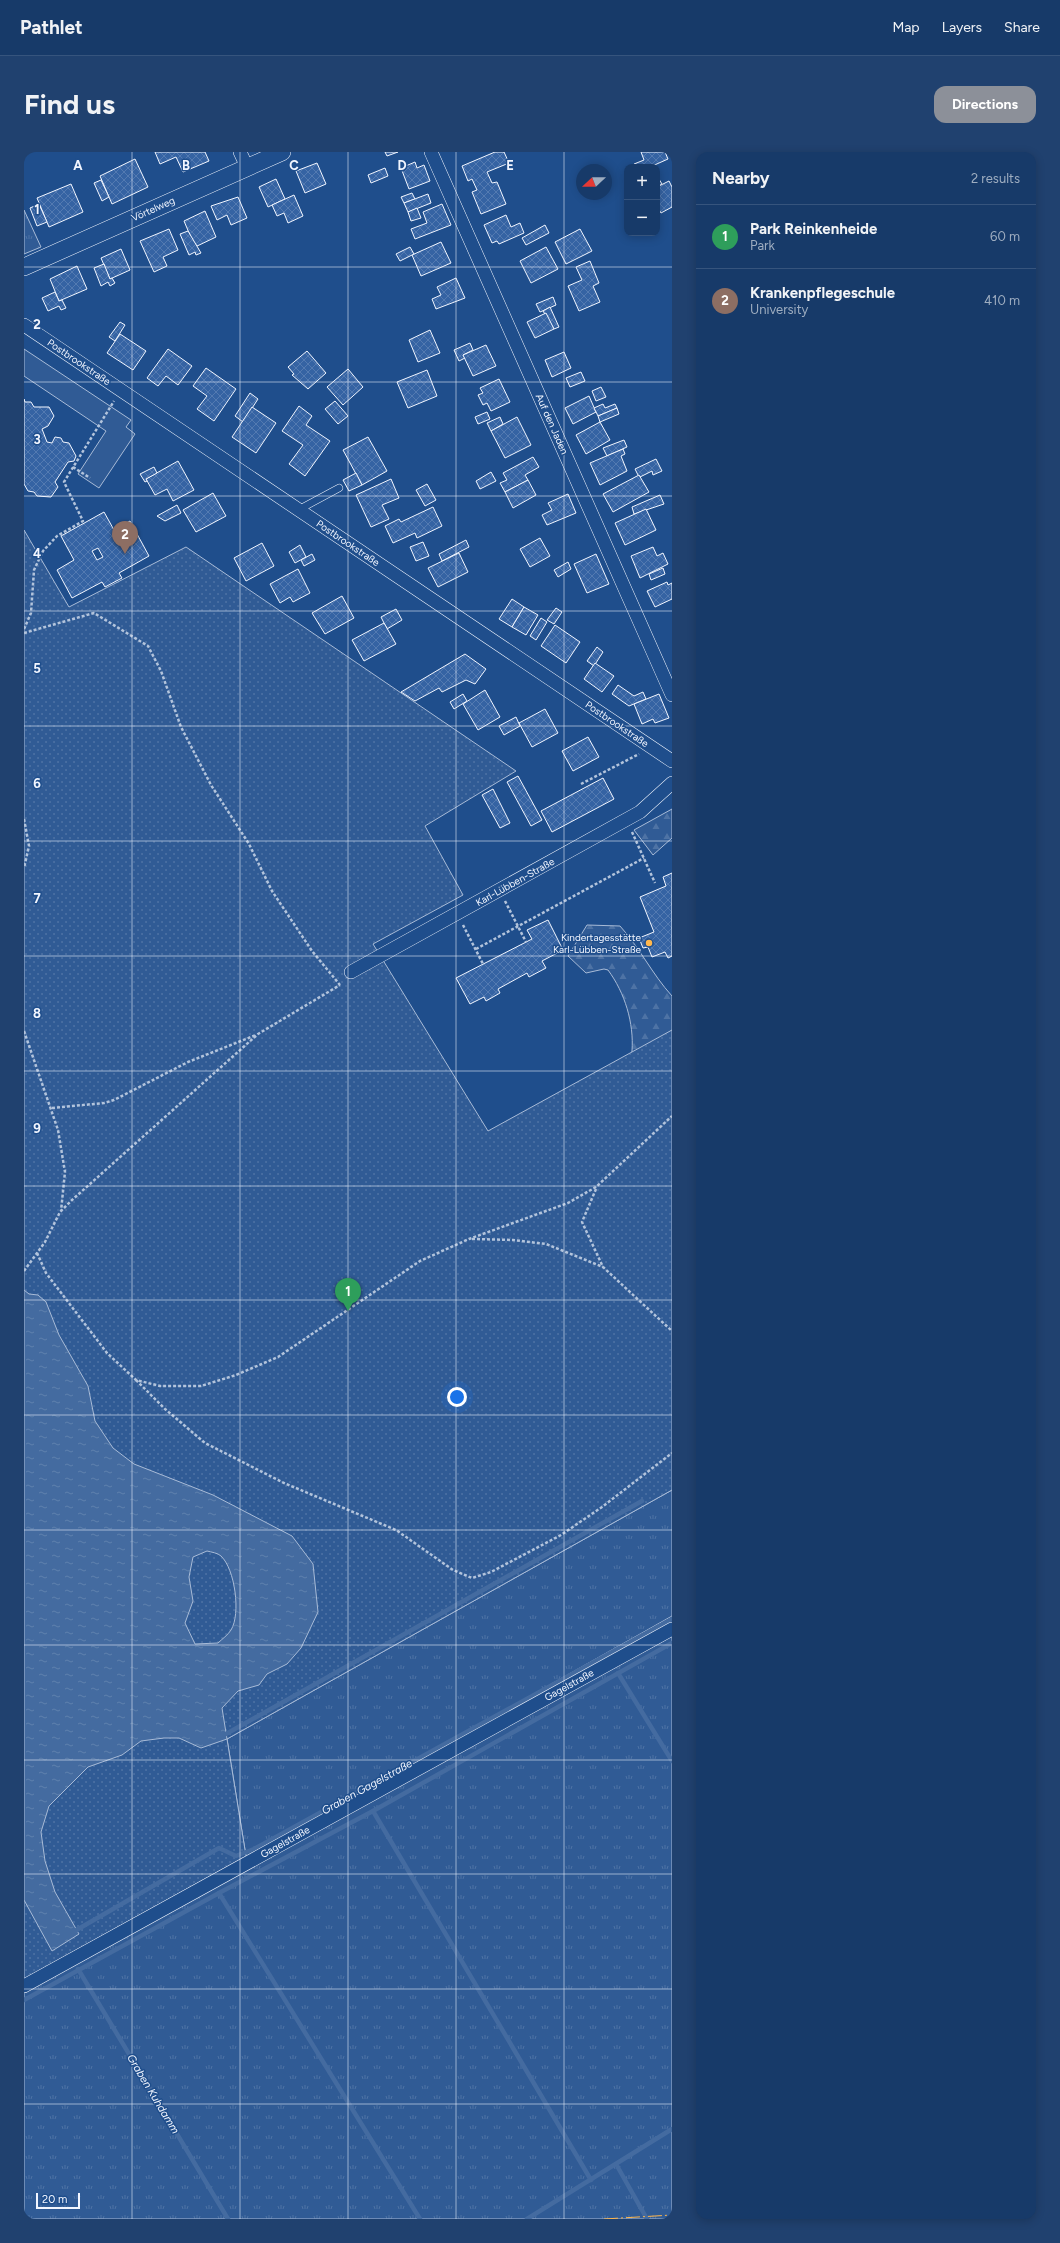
<!DOCTYPE html>
<html lang="en">
<head>
<meta charset="utf-8">
<style>
  body { margin:0; font-family:Figtree,sans-serif; background:#20416f; color:#f1f3f6 }
  .controls { position:absolute; right:12px; top:12px; display:grid; overflow:hidden; border-radius:8px; box-shadow:0 2px 10px #0003 }
  .controls button { width:36px; height:36px; display:grid; place-items:center; padding:0; border:0; border-bottom:1px solid #36547d; background:#173a69; color:#f1f3f6; font:20px sans-serif }
  .compass { position:absolute; left:552px; top:12px; width:36px; height:36px; border-radius:50%; background:#173a69; box-shadow:0 2px 10px #0003; rotate:248deg }
  .scale { position:absolute; left:12px; bottom:10px; width:44px; box-sizing:border-box; padding-left:4px; border:2px solid #f2f6ff; border-top:0; font-size:11px; line-height:14px; white-space:nowrap; color:#f2f6ff; -webkit-text-stroke:3px #1f4e8c; paint-order:stroke }
  .you { position:absolute; left:433px; top:1245px; width:14px; height:14px; margin:-10px; border:3px solid #fff; border-radius:50%; background:#1a73e8; box-shadow:0 0 0 6px #1a73e833 }
  .badge { display:grid; place-items:center; width:26px; height:26px; border-radius:50%; background:#8c9099; color:#fff; font-size:13px; font-weight:700 }
  .pin { position:absolute; translate:-50% -33px; filter:drop-shadow(0 1px 2px #0008) }
  .pin::after { content:''; position:absolute; top:21px; width:14px; height:12px; background:inherit; clip-path:polygon(0 0,100% 0,50% 100%) }
  .list { margin:0; padding:0; list-style:none }
  h2 { display:flex; justify-content:space-between; align-items:center; height:52px; margin:0; padding:0 16px; font-size:17px }
  h2 small { font-size:13px; font-weight:400; color:#9eadc0 }
  .list li { display:grid; grid-template-columns:26px 1fr auto; gap:12px; align-items:center; box-sizing:border-box; height:64px; padding:0 16px; border-top:1px solid #36547d }
  .list b { display:block; font-size:15px; white-space:nowrap }
  .list p { margin:0; font-size:13px; white-space:nowrap; color:#9eadc0 }
  .list em { font-size:13px; font-style:normal; color:#9eadc0 }
  .map { position:relative; flex:none; width:648px; height:2067px; overflow:hidden; border-radius:12px }
  header { display:flex; align-items:center; gap:24px; box-sizing:border-box; height:56px; padding:0 20px; background:#173a69; border-bottom:1px solid #36547d }
  header strong { font-size:19px }
  nav { display:flex; gap:22px; margin-inline-start:auto; font-size:14px }
  .intro { display:flex; align-items:center; justify-content:space-between; box-sizing:border-box; height:96px; padding:0 24px }
  h1 { margin:0; font-size:28px }
  .button { padding:10px 18px; border-radius:12px; background:#8c9099; color:#fff; font-size:14px; font-weight:700 }
  main { display:flex; gap:24px; padding:0 24px }
  aside { flex:1; background:#173a69; border-radius:12px; box-shadow:0 2px 10px #0003 }
  .map>svg:first-child { display:block }
  .grass { fill:url(#grass-tufts); stroke:#a8bbd7 }
  .forest { fill:url(#forest-firs); stroke:#a8bbd7 }
  .park { fill:url(#park-dots); stroke:#a8bbd7 }
  .built { fill:#305b95; stroke:#a8bbd7 }
  .water { fill:url(#water-ripples); stroke:#a8bbd7; fill-rule:evenodd }
  .lines { fill:none; stroke-linecap:round; stroke-linejoin:round }
  .stream { stroke:#446ba0; stroke-width:4.5 }
  .building { fill:url(#building-cross-hatch); stroke:#f2f6ff; fill-rule:evenodd }
  .service-casing { stroke:#f2f6ff; stroke-width:8 }
  .minor-casing { stroke:#f2f6ff; stroke-width:14 }
  .tertiary-casing { stroke:#f2f6ff; stroke-width:18 }
  .path { stroke:#b3c4dc; stroke-width:2.5; stroke-dasharray:3 2; stroke-linecap:butt }
  .service { stroke:#1f4e8c; stroke-width:7 }
  .minor { stroke:#1f4e8c; stroke-width:13 }
  .tertiary { stroke:#1f4e8c; stroke-width:17 }
  .power { stroke:#ffb74d; stroke-width:1; stroke-dasharray:14 3 2 3; stroke-linecap:butt }
  .grid { fill:none; stroke:#f2f6ff; stroke-width:1; stroke-opacity:0.55 }
  .poi-dot { fill:#ffb74d; stroke:#1f4e8c; stroke-width:1.5 }
  .labels { text-anchor:middle; dominant-baseline:central; stroke-width:3; stroke-linejoin:round; paint-order:stroke }
  .street-label { font-size:10px; fill:#f2f6ff; stroke:#1f4e8c }
  .poi-label { font-size:10px; fill:#f2f6ff; stroke:#1f4e8c; text-anchor:end }
  .water-label { font-size:11px; font-style:italic; fill:#f2f6ff; stroke:#1f4e8c }
  .grid-label { font-size:13px; text-anchor:middle; font-weight:bold; fill:#f2f6ff; stroke:#1f4e8c; stroke-width:3; stroke-linejoin:round; paint-order:stroke }
</style>
</head>
<body>
<header>
<strong>Pathlet</strong>
<nav><a>Map</a><a>Layers</a><a>Share</a></nav>
</header>
<div class="intro"><h1>Find us</h1><a class="button">Directions</a></div>
<main>
<div class="map">
<svg width="648" height="2067" viewBox="0 0 648 2067">
  <defs>
    <pattern id="grass-tufts" width="24" height="20" patternUnits="userSpaceOnUse"><rect width="24" height="20" fill="#305b95"/><path d="M3 7l-1-3M5 7V3M7 7l1-3M15 17l-1-3M17 17v-4M19 17l1-3" fill="none" stroke="#4e73a5"/></pattern>
    <pattern id="forest-firs" width="22" height="20" patternUnits="userSpaceOnUse"><rect width="22" height="20" fill="#305b95"/><path d="M5 1l3.5 6h-7zM16 11l3.5 6h-7z" fill="#4e73a5"/></pattern>
    <pattern id="park-dots" width="8" height="8" patternUnits="userSpaceOnUse"><rect width="8" height="8" fill="#305b95"/><path d="M2 2h.1M6 6h.1" fill="none" stroke="#4e73a5" stroke-width="1.8" stroke-linecap="round"/></pattern>
    <pattern id="water-ripples" width="26" height="14" patternUnits="userSpaceOnUse"><rect width="26" height="14" fill="#446ba0"/><path d="M2 4q2-2 4 0t4 0M15 11q2-2 4 0t4 0" fill="none" stroke="#5f81ae"/></pattern>
    <pattern id="building-cross-hatch" width="8" height="8" patternUnits="userSpaceOnUse"><rect width="8" height="8" fill="#3563a3"/><path d="M0 0l8 8M0 8l8-8" fill="none" stroke="#537ab1"/></pattern>
  </defs>
  <rect width="100%" height="100%" fill="#1f4e8c"/>
  <g class="grass">
    <path d="M0,58L17,95L0,102Z"/>
    <path d="M648,1338V1464L222,1704L203,1587Z"/>
    <path d="M648,1484V2067H0V1840Z"/>
  </g>
  <g class="forest">
    <path d="M648,657V686L629,703L610,678Z"/>
    <path d="M563,773L596,774C616,796 628,822 648,844V951L598,928C601,920 607,909 608,899C610,871 601,841 584,818L580,817L562,821L544,804Z"/>
  </g>
  <path class="park" d="M0,378L45,455L162,395L492,619L401,674L439,743L349,792L464,979L648,878V1338L203,1587L222,1704L0,1827Z"/>
  <path class="built" d="M0,197L107,268L102,275L111,282L75,336L54,322L82,279L0,224Z"/>
  <path class="water" d="M0,1138L5,1142L14,1143L22,1150L35,1183L64,1234L71,1269L89,1296L110,1312L189,1343L268,1384L289,1412L294,1460L277,1496L263,1512L243,1522L235,1533L214,1539L198,1556L203,1587L177,1596L155,1586H140L117,1589L98,1603L64,1615L25,1654L17,1680L21,1709L31,1740L55,1782L28,1799L0,1748ZM183,1399C187,1400 194,1401 197,1404C211,1417 217,1462 207,1478C204,1483 198,1487 194,1491L171,1492L161,1471L169,1449L165,1425L169,1405Z"/>
  <g class="lines">
    <g class="stream">
      <path d="M594,1521L648,1609"/>
      <path d="M202,1582L618,1349"/>
      <path d="M349,1659L567,2028"/>
      <path d="M195,1741L396,2067"/>
      <path d="M49,1780L195,1696L212,1704L230,1697L648,1467"/>
      <path d="M54,1817L204,2067"/>
      <path d="M0,1848L195,1741L349,1659L648,1491"/>
      <path d="M592,2012L623,2067"/>
      <path d="M503,2067L648,1977"/>
    </g>
  </g>
  <g class="building">
    <path d="M131,0H181L185,9L159,20L152,5L136,12Z"/>
    <path d="M361,0H374L363,4Z"/>
    <path d="M471,0H480L485,11L463,20L468,31L473,30L482,52L457,62L448,40L453,38L448,27L444,29L438,14Z"/>
    <path d="M617,0H641L644,7L626,15H612L610,12L620,8Z"/>
    <path d="M111,7L124,35L88,52L76,24Z"/>
    <path d="M391,10L393,16L400,13L406,29L385,37L377,16Z"/>
    <path d="M293,11L302,32L281,41L272,19Z"/>
    <path d="M361,16L364,24L347,31L344,23Z"/>
    <path d="M633,24L638,32L633,35Z"/>
    <path d="M252,27L261,47L244,55L235,35Z"/>
    <path d="M77,28L85,45L78,49L70,31Z"/>
    <path d="M645,29L648,35V55L637,61L633,54V35Z"/>
    <path d="M47,32L59,60L25,75L13,46Z"/>
    <path d="M388,41L391,47L380,51L377,45Z"/>
    <path d="M404,42L407,51L384,60L380,51Z"/>
    <path d="M270,43L279,64L264,71L260,61L253,64L248,53Z"/>
    <path d="M214,45L223,66L207,73L203,63L193,68L187,54Z"/>
    <path d="M15,52L23,70L13,74L6,56Z"/>
    <path d="M418,52L427,73L391,87L387,77L403,71L399,60Z"/>
    <path d="M393,56L397,66L387,69L384,60Z"/>
    <path d="M181,59L192,85L171,95L160,69Z"/>
    <path d="M482,63L487,75L496,71L500,81L475,92L473,89L468,91L460,73Z"/>
    <path d="M521,73L525,81L502,93L498,86Z"/>
    <path d="M145,77L154,98L139,105L143,114L130,120L116,89Z"/>
    <path d="M556,77L568,99L542,112L531,90Z"/>
    <path d="M164,79L177,101L172,103L171,100L165,103L156,82Z"/>
    <path d="M417,90L427,111L397,124L388,103Z"/>
    <path d="M386,95L390,102L376,109L372,102Z"/>
    <path d="M522,95L534,117L507,131L496,109Z"/>
    <path d="M97,97L106,118L86,127L77,106Z"/>
    <path d="M566,109L575,131L569,134L576,150L555,159L544,134L558,128L552,115Z"/>
    <path d="M80,112L86,127L88,126L91,131L86,134L84,130L77,134L70,116Z"/>
    <path d="M53,114L63,137L35,149L26,127Z"/>
    <path d="M432,126L441,146L412,157L408,147L417,143L413,135Z"/>
    <path d="M31,140L35,149L38,148L42,156L37,158L35,154L24,159L18,146Z"/>
    <path d="M529,145L532,153L516,160L512,152Z"/>
    <path d="M526,155L535,175L530,177L519,159Z"/>
    <path d="M522,161L530,177L511,186L503,170Z"/>
    <path d="M96,170L101,173L91,189L85,185Z"/>
    <path d="M406,178L416,201L394,210L385,188Z"/>
    <path d="M96,182L122,199L109,218L83,201Z"/>
    <path d="M446,191L449,198L439,203L441,206L435,209L430,198Z"/>
    <path d="M462,193L472,214L449,224L439,203Z"/>
    <path d="M144,197L168,214L154,233L142,224L134,234L123,226Z"/>
    <path d="M283,199L302,221L284,237L268,223L270,222L264,215Z"/>
    <path d="M540,200L547,216L528,225L521,208Z"/>
    <path d="M182,216L212,237L190,269L173,257L183,244L169,234Z"/>
    <path d="M324,217L339,235L319,253L303,235Z"/>
    <path d="M403,218L413,244L384,256L373,230Z"/>
    <path d="M557,220L561,229L546,235L542,226Z"/>
    <path d="M475,227L486,250L467,259L463,251L459,253L454,243L459,241L456,236Z"/>
    <path d="M577,235L582,245L572,249L568,239Z"/>
    <path d="M226,241L234,247L219,270L211,264Z"/>
    <path d="M565,244L572,260L549,272L541,256Z"/>
    <path d="M0,247L1,250H7L10,255H25L30,264L24,274L18,277L23,290L28,291L31,285L37,286L39,290L45,291L52,304L50,309L44,310L31,330L34,335L27,345L13,344L10,340L4,339L0,332Z"/>
    <path d="M311,249L324,264L314,272L301,257Z"/>
    <path d="M579,252L581,256L591,252L593,256L574,264L570,256Z"/>
    <path d="M275,254L288,264L282,273L306,289L281,324L265,312L279,293L258,279Z"/>
    <path d="M228,255L252,271L232,301L208,285Z"/>
    <path d="M593,256L595,262L576,270L574,264Z"/>
    <path d="M463,260L466,267L454,272L451,265Z"/>
    <path d="M476,265L479,272L467,279L463,271Z"/>
    <path d="M493,265L507,293L481,306L467,279Z"/>
    <path d="M576,270L586,288L562,302L552,283Z"/>
    <path d="M344,285L363,319L338,333L319,298Z"/>
    <path d="M600,288L603,295L583,304L579,296Z"/>
    <path d="M599,297L601,302L597,304L603,319L576,333L566,311Z"/>
    <path d="M509,305L515,315L501,323L504,328L481,340L476,331L483,328L479,321Z"/>
    <path d="M632,307L638,319L629,323L628,319L616,325L614,323L611,317Z"/>
    <path d="M154,309L170,338L149,349L143,337L131,343L122,327Z"/>
    <path d="M130,315L133,321L122,327L123,329L121,330L116,322Z"/>
    <path d="M467,320L472,329L456,337L452,329Z"/>
    <path d="M332,321L338,333L325,339L319,328Z"/>
    <path d="M615,323L625,340L589,360L579,342Z"/>
    <path d="M367,327L375,346L358,353L365,367L347,375L332,343Z"/>
    <path d="M504,328L512,343L489,356L481,340Z"/>
    <path d="M403,332L412,348L401,354L392,338Z"/>
    <path d="M189,341L202,364L172,380L159,358Z"/>
    <path d="M544,342L552,361L523,373L518,363L528,358L524,351Z"/>
    <path d="M636,343L640,352L610,362L608,355Z"/>
    <path d="M153,353L157,361L141,369L133,364Z"/>
    <path d="M409,355L418,374L393,386L391,381L369,391L361,374L375,367L377,370Z"/>
    <path d="M622,357L632,378L601,393L591,371Z"/>
    <path d="M80,360L90,378L106,369L125,404L95,421L98,426L81,435L78,430L48,446L33,418L50,408L37,384ZM74,396L79,405L73,408L68,399Z"/>
    <path d="M516,386L526,404L506,415L496,397Z"/>
    <path d="M442,388L445,395L418,409L415,402Z"/>
    <path d="M399,390L405,404L392,409L386,395Z"/>
    <path d="M238,391L250,414L222,429L210,406Z"/>
    <path d="M276,393L282,405L271,411L265,400Z"/>
    <path d="M629,395L633,404L639,401L644,412L616,426L607,404Z"/>
    <path d="M435,401L444,420L414,435L404,416Z"/>
    <path d="M288,402L291,408L280,414L277,408Z"/>
    <path d="M572,402L585,432L563,441L550,412Z"/>
    <path d="M544,410L547,417L534,425L530,418Z"/>
    <path d="M639,416L641,422L627,428L625,422Z"/>
    <path d="M274,417L286,441L269,450L266,445L256,451L246,432Z"/>
    <path d="M643,430L644,433L648,431V447L631,455L623,439Z"/>
    <path d="M318,444L330,466L301,482L288,461Z"/>
    <path d="M488,447L500,455L488,475L475,467Z"/>
    <path d="M500,455L514,463L502,483L488,475Z"/>
    <path d="M532,456L538,460L530,472L523,468Z"/>
    <path d="M372,457L378,468L363,477L357,465Z"/>
    <path d="M517,466L523,470L512,488L506,484Z"/>
    <path d="M360,471L372,492L340,509L328,488Z"/>
    <path d="M531,473L556,490L542,511L517,494Z"/>
    <path d="M573,495L579,500L570,514L563,509Z"/>
    <path d="M441,502L462,517L451,532L442,528L418,540L415,536L391,549L377,540Z"/>
    <path d="M571,511L590,524L578,540L560,527Z"/>
    <path d="M594,533L610,544L619,540L622,547L605,554L588,542Z"/>
    <path d="M461,538L476,565L454,578L439,552Z"/>
    <path d="M439,542L443,549L430,557L426,550Z"/>
    <path d="M635,542L645,566L631,571L629,567L618,572L610,552Z"/>
    <path d="M521,557L534,581L508,595L495,571Z"/>
    <path d="M492,565L496,574L480,583L475,574Z"/>
    <path d="M564,585L575,605L549,619L538,599Z"/>
    <path d="M494,624L518,668L507,674L483,630Z"/>
    <path d="M579,626L590,647L528,680L517,659Z"/>
    <path d="M469,637L486,671L476,676L458,643Z"/>
    <path d="M648,721V804L644,806L641,800L628,805L624,795L619,796L615,786L630,780L616,745L642,734L639,725Z"/>
    <path d="M524,768L539,798L518,809L522,816L505,825L503,821L474,837L476,841L462,849L460,845L446,852L432,826L508,787L503,778Z"/>
  </g>
  <g class="lines">
    <defs>
      <path id="service" d="M274,358L315,336"/>
      <g id="minor">
        <path d="M216,0L223,15"/>
        <path d="M407,0L648,543"/>
        <path d="M0,173L648,609"/>
        <path d="M327,820L616,660L648,631"/>
        <path d="M0,1834L648,1477"/>
      </g>
      <path id="tertiary" d="M0,115L258,0"/>
    </defs>
    <use href="#service" class="service-casing"/>
    <use href="#minor" class="minor-casing"/>
    <use href="#tertiary" class="tertiary-casing"/>
    <g class="path">
      <path d="M49,315L66,326"/>
      <path d="M0,477L7,461L10,418L19,399L33,384L59,369L40,330L90,249"/>
      <path d="M0,481L70,461L124,494L137,519L157,575L187,633L225,692L248,739L288,799L316,833"/>
      <path d="M557,632L615,602"/>
      <path d="M0,667L5,694L0,716"/>
      <path d="M608,680L631,731"/>
      <path d="M481,749L502,790"/>
      <path d="M439,773L459,812"/>
      <path d="M452,797L620,706"/>
      <path d="M0,879L34,978L41,1020L37,1059"/>
      <path d="M28,956L80,951L90,948L164,910L232,883"/>
      <path d="M572,1037L558,1070L579,1115L648,1179"/>
      <path d="M448,1087L489,1088L522,1092L579,1115"/>
      <path d="M13,1101L22,1121L83,1201L112,1228L136,1234H177L212,1223L254,1205L396,1109L445,1087L544,1051L572,1035L648,964"/>
      <path d="M0,1119L21,1090L36,1060L48,1048L234,882L316,833"/>
      <path d="M112,1228L141,1257L181,1291L260,1331L372,1378L429,1418L448,1426L467,1420L537,1383L578,1355L648,1301"/>
    </g>
    <use href="#service" class="service"/>
    <use href="#minor" class="minor"/>
    <use href="#tertiary" class="tertiary"/>
    <path class="power" d="M580,2067L648,2063"/>
  </g>
  <path class="grid" d="M108,0V2067M216,0V2067M324,0V2067M432,0V2067M540,0V2067M0,115H648M0,230H648M0,344H648M0,459H648M0,574H648M0,689H648M0,804H648M0,919H648M0,1034H648M0,1148H648M0,1263H648M0,1378H648M0,1493H648M0,1608H648M0,1722H648M0,1837H648M0,1952H648"/>
  <circle class="poi-dot" cx="625" cy="791" r="4"/>
  <g class="labels">
    <g class="street-label">
      <text transform="translate(129 57) rotate(-24)">Vörtelweg</text>
      <text transform="translate(55 210) rotate(34)">Postbrookstraße</text>
      <text transform="translate(528 272) rotate(66)">Auf den Jaden</text>
      <text transform="translate(324 391) rotate(34)">Postbrookstraße</text>
      <text transform="translate(593 572) rotate(34)">Postbrookstraße</text>
      <text transform="translate(491 730) rotate(-29)">Karl-Lübben-Straße</text>
      <text transform="translate(545 1533) rotate(-29)">Gagelstraße</text>
      <text transform="translate(261 1690) rotate(-29)">Gagelstraße</text>
    </g>
    <g class="poi-label">
      <text x="617" y="785">Kindertagesstätte<tspan x="617" dy="12">Karl-Lübben-Straße</tspan></text>
    </g>
    <g class="water-label">
      <text transform="translate(343 1635) rotate(-29)">Graben Gagelstraße</text>
      <text transform="translate(129 1942) rotate(59)">Graben Kuhdamm</text>
    </g>
  </g>
  <g class="grid-label">
    <text x="54" y="18">A</text>
    <text x="162" y="18">B</text>
    <text x="270" y="18">C</text>
    <text x="378" y="18">D</text>
    <text x="486" y="18">E</text>
    <text x="13" y="62">1</text>
    <text x="13" y="177">2</text>
    <text x="13" y="292">3</text>
    <text x="13" y="406">4</text>
    <text x="13" y="521">5</text>
    <text x="13" y="636">6</text>
    <text x="13" y="751">7</text>
    <text x="13" y="866">8</text>
    <text x="13" y="981">9</text>
  </g>
</svg>
<div class="controls">
<button>+</button>
<button>−</button>
</div>
<svg class="compass" viewBox="-18 -18 36 36"><path d="M0-13l5 13h-10z" fill="#e53935"/><path d="M0 13l5-13h-10z" fill="#9eadc0"/></svg>
<div class="scale">20 m</div>
<div class="you"></div>
<div class="pin badge" style="left:324px;top:1159px;background:#2e9e5b">1</div>
<div class="pin badge" style="left:101px;top:402px;background:#8d6e63">2</div>
</div>
<aside>
<h2>Nearby<small>2 results</small></h2>
<ul class="list">
<li><span class="badge" style="background:#2e9e5b">1</span><div><b>Park Reinkenheide</b><p>Park</p></div><em>60 m</em></li>
<li><span class="badge" style="background:#8d6e63">2</span><div><b>Krankenpflegeschule</b><p>University</p></div><em>410 m</em></li>
</ul>
</aside>
</main>
</body>
</html>
